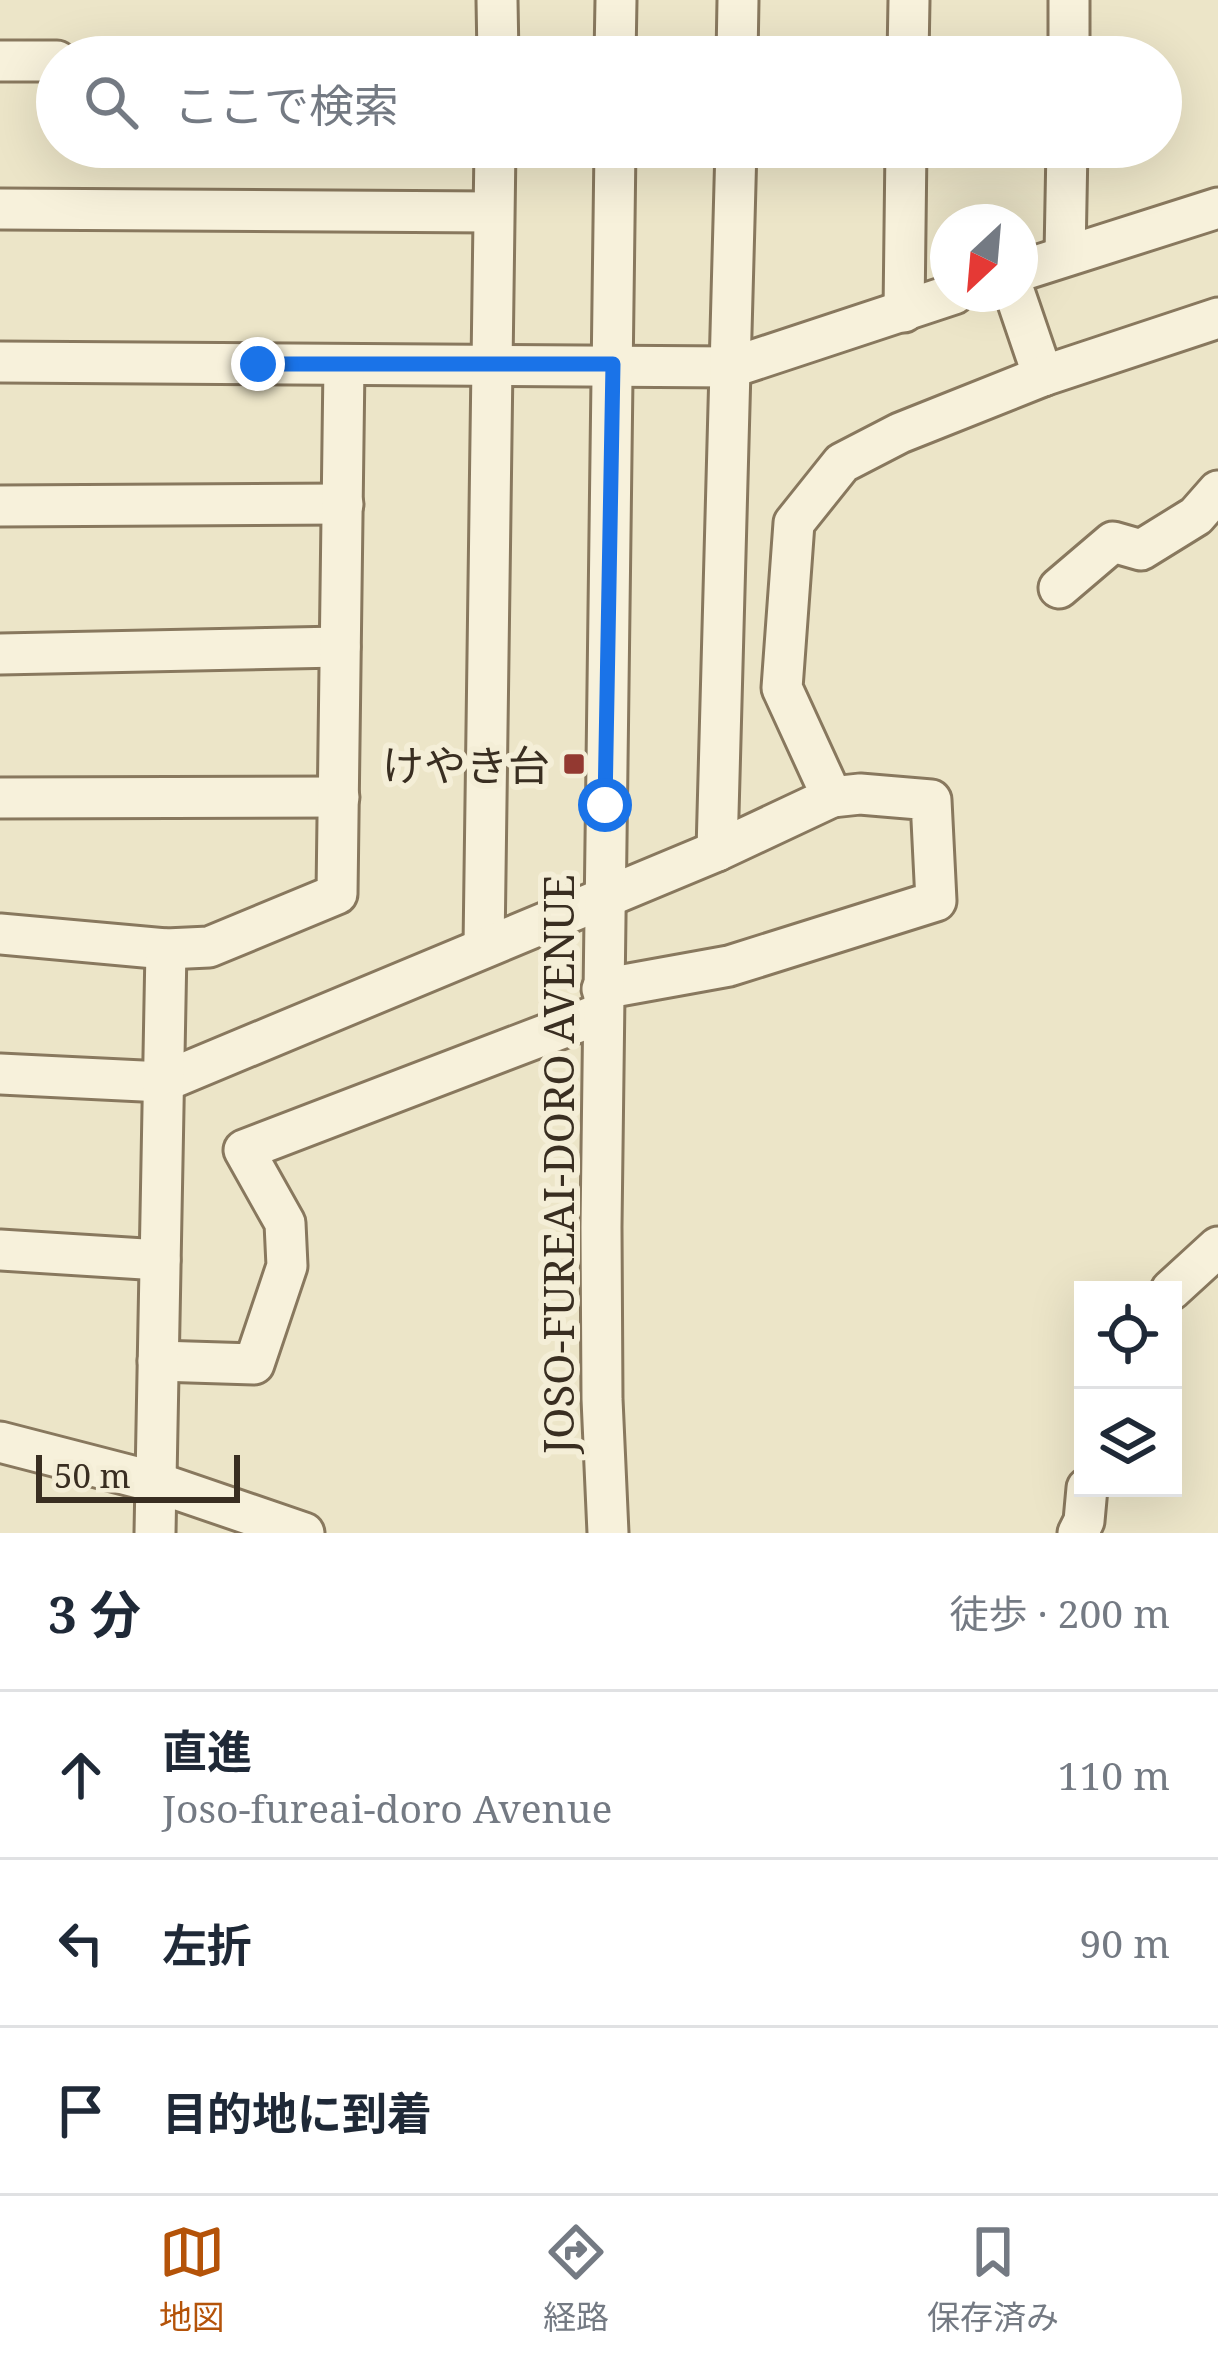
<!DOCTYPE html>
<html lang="ja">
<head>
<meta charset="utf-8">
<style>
  body { margin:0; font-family:"Noto Serif","Noto Sans JP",serif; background:#f6f6f7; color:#1f2937 }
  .controls { position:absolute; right:36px; bottom:36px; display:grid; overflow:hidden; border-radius:0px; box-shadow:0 12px 48px #0002 }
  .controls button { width:108px; height:108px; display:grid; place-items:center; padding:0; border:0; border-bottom:3px solid #e0e1e3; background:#fff; color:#1f2937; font:60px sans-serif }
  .compass { position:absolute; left:930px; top:204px; width:108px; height:108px; border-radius:50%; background:#fff; box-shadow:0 12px 48px #0002; rotate:206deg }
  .scale { position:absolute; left:36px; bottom:30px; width:204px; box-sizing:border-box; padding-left:12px; border:6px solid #392e21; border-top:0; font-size:33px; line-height:42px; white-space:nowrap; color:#392e21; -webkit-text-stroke:9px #f4eed7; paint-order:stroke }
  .stop { position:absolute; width:36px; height:36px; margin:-27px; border:9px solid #1a73e8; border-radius:50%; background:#fff }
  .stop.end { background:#1a73e8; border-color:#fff; box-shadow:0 3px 12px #0008 }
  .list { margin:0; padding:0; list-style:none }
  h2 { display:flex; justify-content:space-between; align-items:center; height:156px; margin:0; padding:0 48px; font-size:51px }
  h2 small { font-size:39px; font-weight:400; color:#747a83 }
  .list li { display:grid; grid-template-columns:78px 1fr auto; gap:36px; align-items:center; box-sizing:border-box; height:168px; padding:0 48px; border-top:3px solid #e0e1e3 }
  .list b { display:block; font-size:45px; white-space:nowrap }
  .list p { margin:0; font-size:39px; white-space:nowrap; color:#747a83 }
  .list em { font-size:39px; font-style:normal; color:#747a83 }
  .icon { flex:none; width:66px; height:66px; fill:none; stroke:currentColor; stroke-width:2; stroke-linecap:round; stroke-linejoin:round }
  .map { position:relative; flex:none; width:1218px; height:1533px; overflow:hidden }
  .search { position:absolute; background:#fff; box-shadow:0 12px 48px #0002; left:36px; right:36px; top:36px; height:132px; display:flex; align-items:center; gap:30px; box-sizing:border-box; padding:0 42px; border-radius:66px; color:#747a83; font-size:45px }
  .sheet { height:660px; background:#fff }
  nav { display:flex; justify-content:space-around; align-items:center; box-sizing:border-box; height:168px; border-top:3px solid #e0e1e3; background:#fff; font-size:33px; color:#747a83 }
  nav a { display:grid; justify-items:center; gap:6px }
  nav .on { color:#b45309 }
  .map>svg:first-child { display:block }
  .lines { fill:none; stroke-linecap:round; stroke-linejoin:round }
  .minor-casing { stroke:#88785e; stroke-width:45 }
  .minor { stroke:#f7f1db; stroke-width:39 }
  .route { stroke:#1a73e8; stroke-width:15 }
  .poi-dot { fill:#933931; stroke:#f4eed7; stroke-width:4.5 }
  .labels { text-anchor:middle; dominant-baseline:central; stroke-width:12; stroke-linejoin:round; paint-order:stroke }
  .poi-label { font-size:42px; fill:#392e21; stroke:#f4eed7; text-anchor:end }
  .street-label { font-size:42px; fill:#392e21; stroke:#f4eed7 }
</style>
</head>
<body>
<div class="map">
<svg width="1218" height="1533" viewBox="0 0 1218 1533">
  <rect width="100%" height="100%" fill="#ece5c8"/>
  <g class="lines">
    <defs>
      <g id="minor">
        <path d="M497,0L498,57"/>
        <path d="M615,57L616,0"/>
        <path d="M737,57L738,0"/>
        <path d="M908,57L909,0"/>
        <path d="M1069,57V0"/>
        <path d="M0,61H57"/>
        <path d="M0,209L492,212"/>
        <path d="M1065,255L1067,147"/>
        <path d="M1020,271L1218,208"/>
        <path d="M1015,294L1043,376"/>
        <path d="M904,312L906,147"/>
        <path d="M0,362L733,367L954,294"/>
        <path d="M0,506L343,504"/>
        <path d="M1059,588L1113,542L1141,550L1196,516L1218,491"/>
        <path d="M0,654L340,647"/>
        <path d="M0,798L339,797"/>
        <path d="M717,851L736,147"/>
        <path d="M0,934L166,949L209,947L337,894L344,365"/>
        <path d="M484,947L495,147"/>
        <path d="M602,989L729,966L936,901L931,800L860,794L832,797"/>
        <path d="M0,1074L163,1082L717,851L832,797L782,688L794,523L842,463L900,433L1043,376L1218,318"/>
        <path d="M0,1250L160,1260"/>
        <path d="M1171,1290L1218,1247"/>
        <path d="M158,1361L254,1364L287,1266L285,1223L244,1150L602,1013"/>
        <path d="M0,1442L155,1482L304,1533"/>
        <path d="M155,1533L166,949"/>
        <path d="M608,1533L602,1399L601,1227L615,147"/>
        <path d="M1078,1533L1084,1521L1087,1488"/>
      </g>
    </defs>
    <use href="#minor" class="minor-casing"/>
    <use href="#minor" class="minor"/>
  </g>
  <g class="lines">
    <path class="route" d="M258,364H613L605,805"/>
  </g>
  <rect class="poi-dot" x="562" y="752" width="24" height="24" rx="6"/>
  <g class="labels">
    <g class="poi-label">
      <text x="550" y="764">けやき台</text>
    </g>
    <g class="street-label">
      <text transform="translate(557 1164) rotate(-90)">JOSO-FUREAI-DORO AVENUE</text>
    </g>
  </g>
</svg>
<div class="controls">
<button><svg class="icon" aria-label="locate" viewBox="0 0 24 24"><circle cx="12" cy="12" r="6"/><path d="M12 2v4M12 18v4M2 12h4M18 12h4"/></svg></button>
<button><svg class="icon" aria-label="layers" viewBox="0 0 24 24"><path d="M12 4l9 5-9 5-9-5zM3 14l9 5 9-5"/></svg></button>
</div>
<svg class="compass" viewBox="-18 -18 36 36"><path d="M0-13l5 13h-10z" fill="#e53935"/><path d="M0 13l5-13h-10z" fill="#747a83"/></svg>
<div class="scale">50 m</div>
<div class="stop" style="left:605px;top:805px"></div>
<div class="stop end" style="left:258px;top:364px"></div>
<div class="search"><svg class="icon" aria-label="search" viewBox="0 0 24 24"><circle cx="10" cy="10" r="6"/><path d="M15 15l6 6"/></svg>ここで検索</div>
</div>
<section class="sheet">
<h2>3 分<small>徒歩 · 200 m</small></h2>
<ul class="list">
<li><svg class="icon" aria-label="ahead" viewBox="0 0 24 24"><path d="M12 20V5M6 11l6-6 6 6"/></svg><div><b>直進</b><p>Joso-fureai-doro Avenue</p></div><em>110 m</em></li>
<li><svg class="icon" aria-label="left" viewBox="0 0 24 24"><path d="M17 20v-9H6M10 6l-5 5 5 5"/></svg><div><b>左折</b></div><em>90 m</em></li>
<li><svg class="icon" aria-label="arrive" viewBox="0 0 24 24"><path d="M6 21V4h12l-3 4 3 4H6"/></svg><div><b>目的地に到着</b></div></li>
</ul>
</section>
<nav>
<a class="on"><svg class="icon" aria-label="map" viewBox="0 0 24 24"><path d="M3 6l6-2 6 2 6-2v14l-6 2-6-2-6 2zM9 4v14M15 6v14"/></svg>地図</a>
<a><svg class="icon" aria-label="directions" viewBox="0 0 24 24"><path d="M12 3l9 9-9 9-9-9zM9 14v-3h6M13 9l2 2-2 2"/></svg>経路</a>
<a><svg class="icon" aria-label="saved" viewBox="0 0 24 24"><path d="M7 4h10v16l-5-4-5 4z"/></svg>保存済み</a>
</nav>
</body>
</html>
